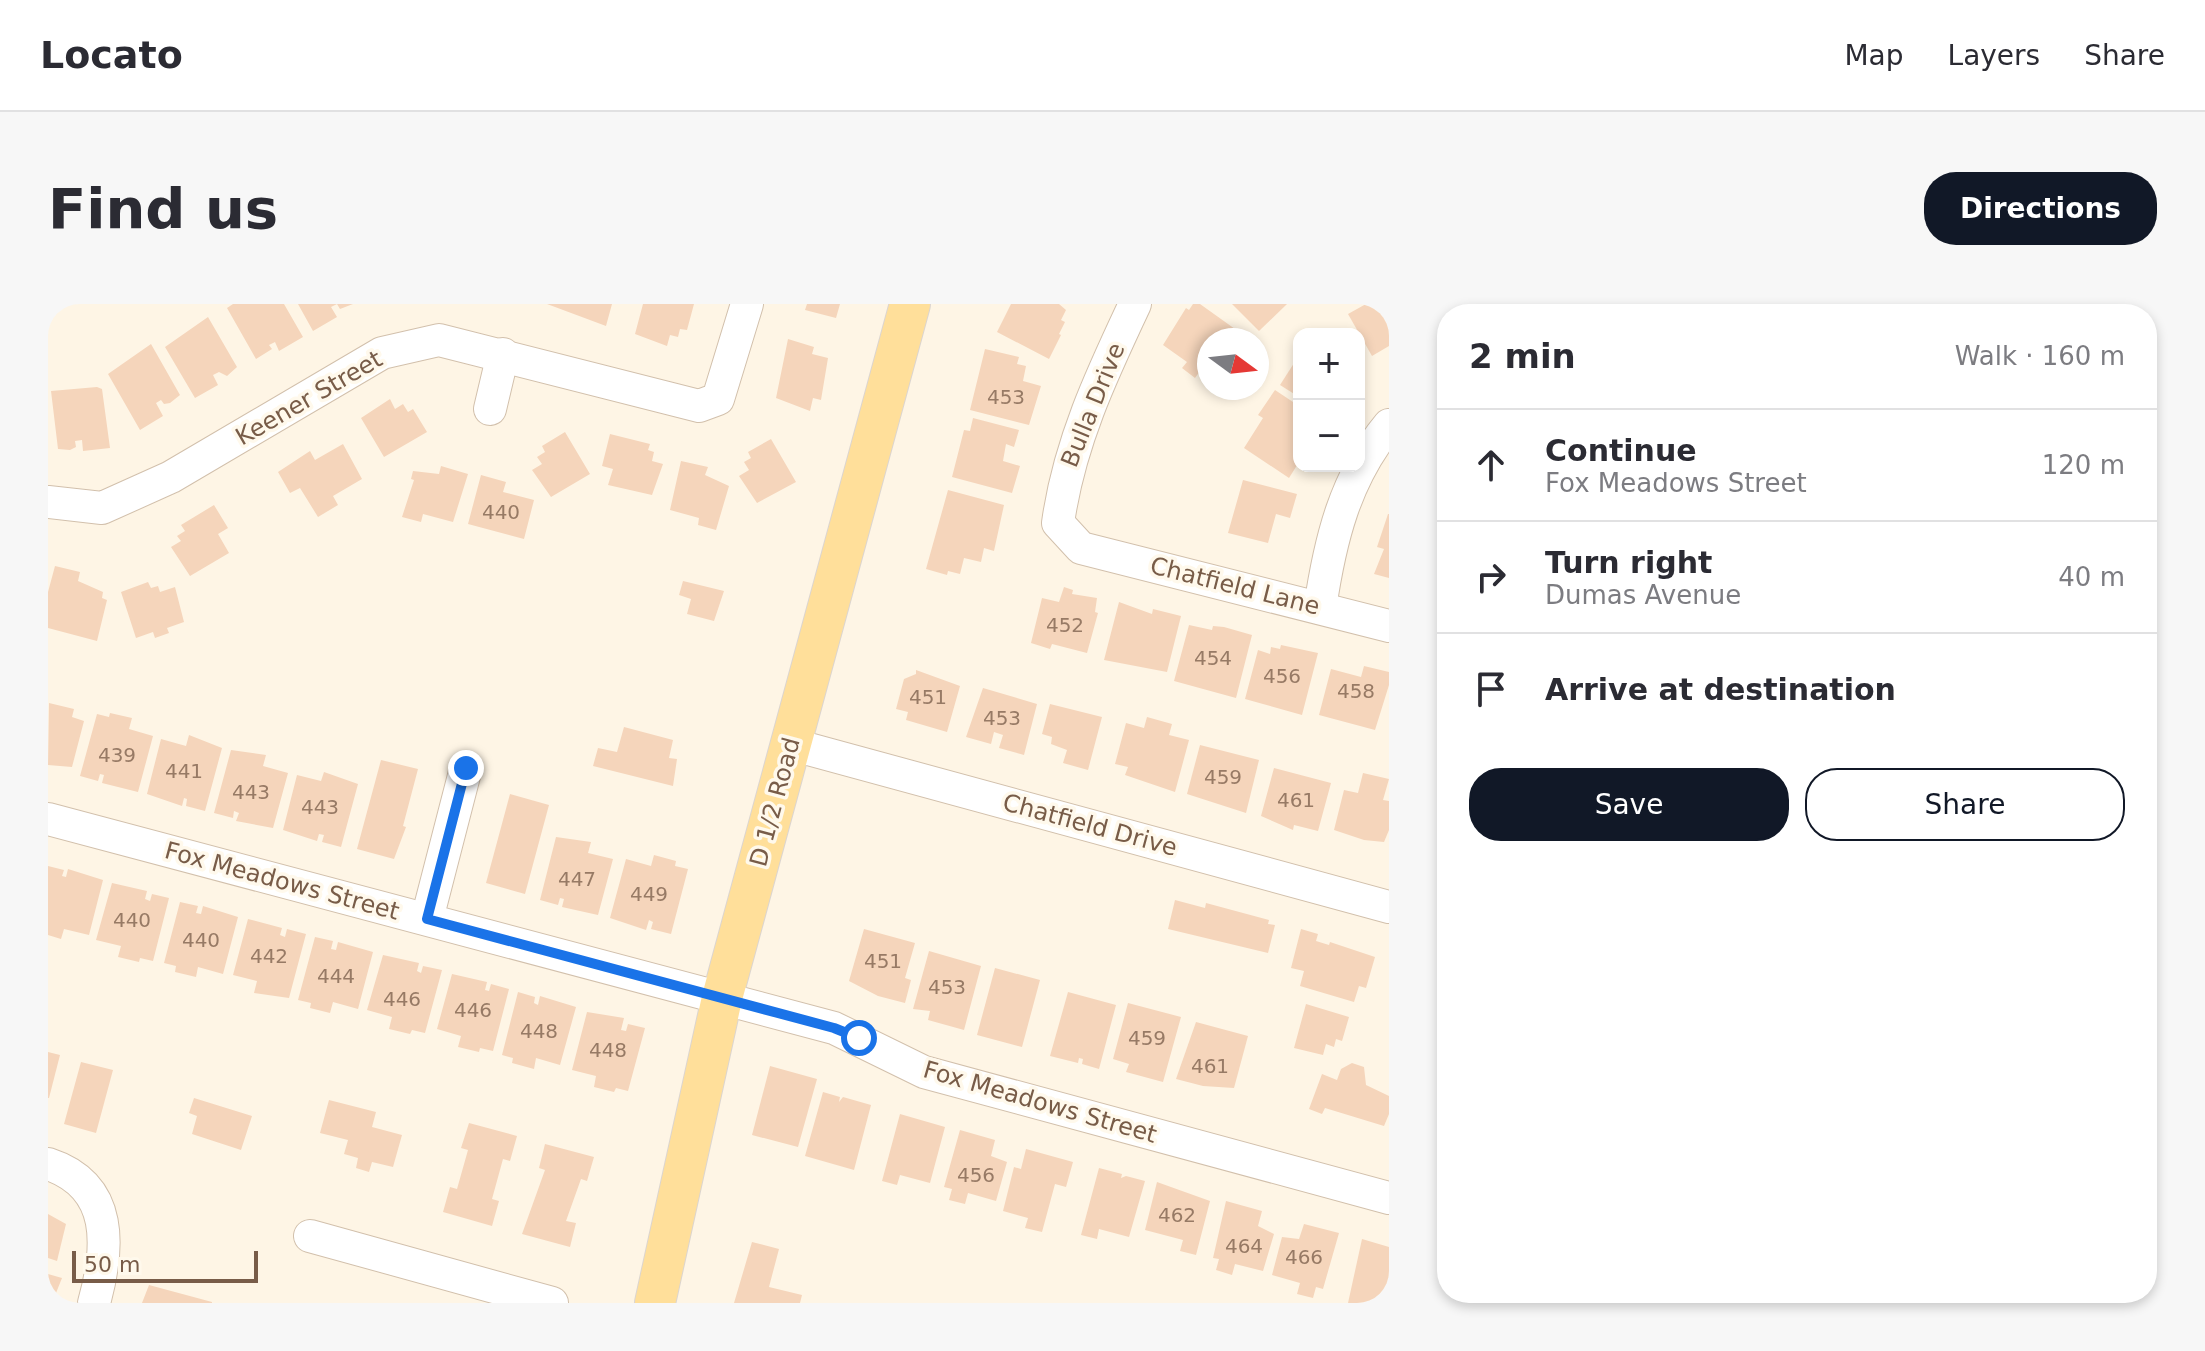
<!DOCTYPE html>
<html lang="en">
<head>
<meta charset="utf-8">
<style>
  body { margin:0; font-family:"DejaVu Sans",sans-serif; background:#f7f7f7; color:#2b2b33 }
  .controls { position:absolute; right:24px; top:24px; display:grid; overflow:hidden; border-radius:16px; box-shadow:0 4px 12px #0003 }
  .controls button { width:72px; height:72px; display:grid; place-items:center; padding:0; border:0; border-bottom:2px solid #e1e1e2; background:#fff; color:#2b2b33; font:40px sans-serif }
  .compass { position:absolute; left:1149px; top:24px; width:72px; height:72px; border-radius:50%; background:#fff; box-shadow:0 4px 12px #0003; rotate:105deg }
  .scale { position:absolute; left:24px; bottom:20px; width:186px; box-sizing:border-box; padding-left:8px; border:4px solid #785c48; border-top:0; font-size:22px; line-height:28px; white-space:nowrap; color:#785c48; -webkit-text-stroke:6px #fff9ec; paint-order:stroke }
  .stop { position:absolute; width:24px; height:24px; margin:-18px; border:6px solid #1a73e8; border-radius:50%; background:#fff }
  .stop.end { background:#1a73e8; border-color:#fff; box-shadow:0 2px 8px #0008 }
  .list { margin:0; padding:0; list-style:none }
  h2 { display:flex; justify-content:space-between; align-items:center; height:104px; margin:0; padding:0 32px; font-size:34px }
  h2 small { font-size:26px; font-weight:400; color:#7c7c81 }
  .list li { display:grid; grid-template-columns:52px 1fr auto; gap:24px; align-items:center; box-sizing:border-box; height:112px; padding:0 32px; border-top:2px solid #e1e1e2 }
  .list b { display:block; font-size:30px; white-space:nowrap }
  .list p { margin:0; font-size:26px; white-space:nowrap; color:#7c7c81 }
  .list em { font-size:26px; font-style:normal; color:#7c7c81 }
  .actions { display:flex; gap:16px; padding:24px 32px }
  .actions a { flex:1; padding:18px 0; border:2px solid #111827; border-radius:32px; text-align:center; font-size:28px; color:#111827 }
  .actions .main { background:#111827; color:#fff }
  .icon { flex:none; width:44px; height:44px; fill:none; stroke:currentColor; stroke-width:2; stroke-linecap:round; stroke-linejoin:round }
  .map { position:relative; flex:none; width:1341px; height:999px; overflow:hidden; border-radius:32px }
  header { display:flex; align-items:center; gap:48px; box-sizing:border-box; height:112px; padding:0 40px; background:#fff; border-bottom:2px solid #e1e1e2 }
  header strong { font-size:38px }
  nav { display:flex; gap:44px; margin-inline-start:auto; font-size:28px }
  .intro { display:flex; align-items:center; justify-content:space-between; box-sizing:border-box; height:192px; padding:0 48px }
  h1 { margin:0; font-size:56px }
  .button { padding:20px 36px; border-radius:32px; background:#111827; color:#fff; font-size:28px; font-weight:700 }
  main { display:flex; gap:48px; padding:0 48px }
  aside { flex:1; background:#fff; border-radius:32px; box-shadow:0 4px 12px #0003 }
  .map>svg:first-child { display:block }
  .building { fill:#f5d5bb }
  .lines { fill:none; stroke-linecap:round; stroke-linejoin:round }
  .minor-casing { stroke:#d2c0ac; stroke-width:34 }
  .major-casing { stroke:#dcd5cf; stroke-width:42 }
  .minor { stroke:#fff; stroke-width:32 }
  .major { stroke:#ffdf9a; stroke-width:40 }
  .route { stroke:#1a73e8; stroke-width:10 }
  .labels { text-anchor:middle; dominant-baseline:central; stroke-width:7; stroke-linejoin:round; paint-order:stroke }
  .number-label { font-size:20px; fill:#977a65 }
  .street-label { font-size:24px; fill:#785c48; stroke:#fff9ec }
</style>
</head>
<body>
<header>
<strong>Locato</strong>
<nav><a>Map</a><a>Layers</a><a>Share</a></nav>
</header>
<div class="intro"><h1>Find us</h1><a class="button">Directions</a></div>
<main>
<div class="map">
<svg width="1341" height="999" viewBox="0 0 1341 999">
  <rect width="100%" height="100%" fill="#fef5e5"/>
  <g class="building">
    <path d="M185,0H236L255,33L231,47L227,38L221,41L224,45L208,55L179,4Z"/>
    <path d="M250,0H305L292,5L289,0L283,3L289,13L265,27Z"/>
    <path d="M499,0H564L558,22Z"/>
    <path d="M595,0H646L639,26L632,25L630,33L622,31L619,42L587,30Z"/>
    <path d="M759,0H792L788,14L757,6Z"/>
    <path d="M963,0H1011L1018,6L1013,16L1017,18L1011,30L1013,31L1001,55L949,28Z"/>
    <path d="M1145,0H1152L1187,25L1179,36H1161V66L1157,71L1152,67L1147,74L1134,64L1139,58L1115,41L1138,4L1141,6Z"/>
    <path d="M1184,0H1239L1211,27Z"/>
    <path d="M1318,0H1341V42L1324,52L1300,10Z"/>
    <path d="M160,13L189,63L179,72L171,68L165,71L170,81L147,94L117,43Z"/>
    <path d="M740,35L766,43L764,50L780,54L773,96L765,94L762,107L728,94Z"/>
    <path d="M103,40L132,91L122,99L116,100L113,96L108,99L115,112L92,126L60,70Z"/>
    <path d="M937,45L971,53L969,60L978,62L975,77L993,82L981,121L922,106Z"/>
    <path d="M1248,56L1251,58V93L1232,81Z"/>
    <path d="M49,83L54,85L62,144L35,147L34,136L27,137L28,143L22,146L10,145L3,87Z"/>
    <path d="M1227,86L1251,102V155H1246L1251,158L1241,174L1196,144L1215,114L1210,111Z"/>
    <path d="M342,95L347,105L355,100L360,108L365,105L379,128L336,153L313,114Z"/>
    <path d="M925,114L971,126L966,143L958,140L955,157L972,162L964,189L904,173L916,126L922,127Z"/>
    <path d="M517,128L542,170L503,193L484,166L494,160L489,153L497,148L494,142Z"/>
    <path d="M562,130L602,140L600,146L606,148L604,157L615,160L604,191L560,181L565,165L554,162Z"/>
    <path d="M723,135L748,178L709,199L691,172L701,166L696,158L703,154L700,148Z"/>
    <path d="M295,140L314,175L285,192L290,201L270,213L252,184L242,189L230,168L262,147L267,156Z"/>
    <path d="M633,157L660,163L657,171L681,182L668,226L650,221L651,214L622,206Z"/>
    <path d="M393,162L420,170L405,218L375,210L373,218L354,213L366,176L363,175L365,167L391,170Z"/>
    <path d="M433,171L458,178L455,188L486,196L476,235L420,220Z"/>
    <path d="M1195,176L1249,190L1242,214L1228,210L1220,239L1180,229Z"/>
    <path d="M900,186L956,201L946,247L936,244L933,258L916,254L912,270L900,267L899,271L878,265Z"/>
    <path d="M166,201L180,224L170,230L181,249L142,272L123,243L133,237L129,232L137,227L133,221Z"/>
    <path d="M1340,210H1341V274L1326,270L1336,245L1329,243Z"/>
    <path d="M7,262L32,268L30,277L55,288L54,294L59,296L49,337L0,324V288Z"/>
    <path d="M635,277L676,287L666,317L639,310L643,295L631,291Z"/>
    <path d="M100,278L103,284L110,282L112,288L127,283L136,318L119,324L121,329L107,334L105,328L88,334L73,288Z"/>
    <path d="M1016,283L1025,286L1024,290L1049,294L1047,308L1050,309L1039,349L1004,340L1002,345L983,339L994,294L1011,298Z"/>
    <path d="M1071,298L1104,310L1105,305L1133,312L1119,368L1056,356Z"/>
    <path d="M1141,321L1164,326L1165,322L1176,323L1204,331L1188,394L1126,377Z"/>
    <path d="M1233,341L1270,349L1254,411L1197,395L1210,346L1222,350L1223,343L1232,345Z"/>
    <path d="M1316,362L1341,368V381L1327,426L1271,411L1283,365L1313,373Z"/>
    <path d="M868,366L912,382L899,428L858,416L860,408L848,405L856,375L868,370Z"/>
    <path d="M935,384L989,400L976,451L951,444L955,431L946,428L943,440L918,433Z"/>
    <path d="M1,399L26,405L24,413L36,417L24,463L0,461Z"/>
    <path d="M1002,400L1054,413L1040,466L1015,459L1019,446L1003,440L1004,433L994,430Z"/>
    <path d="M62,409L84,414L81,425L105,432L90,488L54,479L56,471L52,470L50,477L32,472L49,410L61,413Z"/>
    <path d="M1099,413L1124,420L1121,431L1141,436L1127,488L1077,471L1080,463L1067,460L1078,419L1096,424Z"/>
    <path d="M576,423L625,436L621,454L629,455L625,482L545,462L550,444L569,448Z"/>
    <path d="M141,431L174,444L157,507L138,502L139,495L136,494L134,502L99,490L113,435L138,442Z"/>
    <path d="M1152,441L1211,456L1198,509L1139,490Z"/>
    <path d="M183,446L218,451L215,462L240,469L225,524L188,517L191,509L186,507L185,514L166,509Z"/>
    <path d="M333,456L370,465L355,522L358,523L346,555L309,545Z"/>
    <path d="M1226,464L1283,479L1270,527L1246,521L1245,526L1213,512Z"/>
    <path d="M276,468L310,480L293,543L274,538L276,531L271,530L269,537L235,526L249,471L273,477Z"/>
    <path d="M1315,469L1341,475L1335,496L1341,497V526L1336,538L1316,536L1286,526L1296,486L1310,489Z"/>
    <path d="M462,490L501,501L477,590L438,579Z"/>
    <path d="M508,533L543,538L540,549L565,555L550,611L514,603L516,595L512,594L510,601L492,596Z"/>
    <path d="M606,551L628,557L627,562L640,565L623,630L603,625L605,618L601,616L598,626L562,614L578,555L603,562Z"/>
    <path d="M0,562L16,566L14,572L18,573L20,565L55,576L41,631L16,625L13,635L0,631Z"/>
    <path d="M64,579L99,587L97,595L102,597L104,590L121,594L105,657L92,654L91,658L70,653L73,642L48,636Z"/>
    <path d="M1127,596L1157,604L1158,599L1221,616L1220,620L1227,621L1220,649L1120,625Z"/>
    <path d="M132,598L150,602L148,609L153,610L155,602L190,613L175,670L150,663L148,673L127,668L128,662L116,659Z"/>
    <path d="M200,615L234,624L232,631L237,633L239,625L258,630L241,694L206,689L209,677L185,671Z"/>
    <path d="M816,625L867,639L857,674L863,676L857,699L830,692L801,677Z"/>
    <path d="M1253,625L1270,630L1268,637L1281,641L1282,638L1327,653L1318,684L1311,682L1306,698L1252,682L1256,667L1243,664Z"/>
    <path d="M267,633L285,637L283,645L288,646L290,638L325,648L310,705L285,698L282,709L262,704L263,699L250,696Z"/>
    <path d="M881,647L933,662L916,726L880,716L882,707L865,705Z"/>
    <path d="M335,651L371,659L369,667L373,669L375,662L394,666L377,729L364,726L362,730L341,725L344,713L319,706Z"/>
    <path d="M947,664L992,676L974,743L929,731Z"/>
    <path d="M404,670L439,678L437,686L441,687L443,680L461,685L445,747L432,744L431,748L410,743L413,732L389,725Z"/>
    <path d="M470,688L487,693L486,699L490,701L492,692L528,703L512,761L488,754L486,765L464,759L465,754L454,751Z"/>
    <path d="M1020,688L1068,701L1051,765L1034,760L1035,755L1031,754L1030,759L1002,752Z"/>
    <path d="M1080,699L1133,713L1115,778L1078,768L1081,760L1065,755Z"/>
    <path d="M1258,700L1301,713L1294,737L1288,735L1286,743L1278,740L1275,751L1246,744Z"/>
    <path d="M539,708L576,714L573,726L578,727L580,720L597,724L580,787L568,784L566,788L546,783L548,772L524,766Z"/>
    <path d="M1148,718L1200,732L1186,784L1155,782L1128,775Z"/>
    <path d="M0,748L12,751L1,794H0Z"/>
    <path d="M33,758L65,766L48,829L16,820Z"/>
    <path d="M1304,759L1316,763L1318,781L1341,792V810L1336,822L1277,804L1274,810L1261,805L1274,770L1289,776L1293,765Z"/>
    <path d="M722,762L769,775L750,843L704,831Z"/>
    <path d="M775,788L792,793L791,798L795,793L823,801L806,866L757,852Z"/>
    <path d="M146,794L204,812L193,846L144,830L149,812L141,809Z"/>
    <path d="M281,796L328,808L324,823L354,831L345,863L324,858L321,868L308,864L310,854L296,850L300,836L272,829Z"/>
    <path d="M852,810L897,823L882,879L852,871L849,881L834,877Z"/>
    <path d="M421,819L469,832L462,857L455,855L444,895L451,897L444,922L395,908L402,883L409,885L420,846L413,844Z"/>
    <path d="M912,826L947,836L943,852L959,858L948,897L920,889L917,900L901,896L904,885L896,883Z"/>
    <path d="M497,840L546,853L539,877L533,875L518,917L528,919L522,943L474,930L497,866L491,864Z"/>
    <path d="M978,845L1025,858L1018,883L1007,880L994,928L977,924L980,914L955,907L966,863L973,865Z"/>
    <path d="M1051,864L1074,870L1073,874L1078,872L1097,877L1081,933L1051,925L1049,935L1033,931Z"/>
    <path d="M1109,878L1162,897L1148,951L1132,947L1135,936L1097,926Z"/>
    <path d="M1178,897L1214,907L1210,922L1226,930L1215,967L1187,960L1184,971L1168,966L1171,955L1165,954Z"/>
    <path d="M0,910L18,920L9,957L0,954Z"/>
    <path d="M1256,920L1291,929L1275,985L1268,983L1265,994L1249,990L1252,979L1224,971L1234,933L1251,935Z"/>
    <path d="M1314,935L1341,943V999H1300Z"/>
    <path d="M704,938L731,945L721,983L754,991L752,999H686Z"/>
    <path d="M0,970L14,974L4,999H0Z"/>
    <path d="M101,981L164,998V999H94Z"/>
  </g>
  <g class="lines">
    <defs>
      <g id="minor">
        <path d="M1087,0C1053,72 1021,140 1010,219L1033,244L1341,322"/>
        <path d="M442,105L455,50"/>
        <path d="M0,198L54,204L123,173L334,49L391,36L651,102L670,95L699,0"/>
        <path d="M1272,304C1282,236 1297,174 1341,121"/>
        <path d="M742,440L1341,603"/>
        <path d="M0,515L786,724L876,768L1341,894"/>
        <path d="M379,615L418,464"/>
        <path d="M0,860C67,882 61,945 46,999"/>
        <path d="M262,932L504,999"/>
      </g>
      <path id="major" d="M607,999L674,694L862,0"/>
    </defs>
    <use href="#minor" class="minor-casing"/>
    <use href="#major" class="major-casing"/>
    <use href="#minor" class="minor"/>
    <use href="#major" class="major"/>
  </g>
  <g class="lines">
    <path class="route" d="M418,464L379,615L786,724L811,734"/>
  </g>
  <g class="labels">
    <g class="number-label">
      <text x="958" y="93">453</text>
      <text x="453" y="208">440</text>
      <text x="1017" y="321">452</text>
      <text x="1165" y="354">454</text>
      <text x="1234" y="372">456</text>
      <text x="1308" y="387">458</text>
      <text x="880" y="393">451</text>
      <text x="954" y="414">453</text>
      <text x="69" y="451">439</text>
      <text x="136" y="467">441</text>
      <text x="1175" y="473">459</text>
      <text x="203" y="488">443</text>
      <text x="1248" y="496">461</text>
      <text x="272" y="503">443</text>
      <text x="529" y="575">447</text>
      <text x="601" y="590">449</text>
      <text x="84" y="616">440</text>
      <text x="153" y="636">440</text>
      <text x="221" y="652">442</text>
      <text x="835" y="657">451</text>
      <text x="288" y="672">444</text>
      <text x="899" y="683">453</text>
      <text x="354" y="695">446</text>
      <text x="425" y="706">446</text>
      <text x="491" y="727">448</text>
      <text x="1099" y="734">459</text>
      <text x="560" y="746">448</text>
      <text x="1162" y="762">461</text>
      <text x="928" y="871">456</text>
      <text x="1129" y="911">462</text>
      <text x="1196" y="942">464</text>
      <text x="1256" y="953">466</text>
    </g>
    <g class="street-label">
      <text transform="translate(261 94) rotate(-30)">Keener Street</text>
      <text transform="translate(1045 101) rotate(-68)">Bulla Drive</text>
      <text transform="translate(1187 282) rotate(14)">Chatfield Lane</text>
      <text transform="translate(727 498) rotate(-75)">D 1/2 Road</text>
      <text transform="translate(1042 521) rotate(15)">Chatfield Drive</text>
      <text transform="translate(234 577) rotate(15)">Fox Meadows Street</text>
      <text transform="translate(992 798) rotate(16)">Fox Meadows Street</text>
    </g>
  </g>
</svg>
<div class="controls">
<button>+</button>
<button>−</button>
</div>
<svg class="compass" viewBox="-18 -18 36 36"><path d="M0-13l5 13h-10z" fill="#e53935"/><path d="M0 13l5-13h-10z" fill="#7c7c81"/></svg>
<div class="scale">50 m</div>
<div class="stop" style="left:811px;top:734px"></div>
<div class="stop end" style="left:418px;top:464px"></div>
</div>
<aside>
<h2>2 min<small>Walk · 160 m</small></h2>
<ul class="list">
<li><svg class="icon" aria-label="ahead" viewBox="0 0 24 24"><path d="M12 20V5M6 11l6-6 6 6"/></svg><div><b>Continue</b><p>Fox Meadows Street</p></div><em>120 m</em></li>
<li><svg class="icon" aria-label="right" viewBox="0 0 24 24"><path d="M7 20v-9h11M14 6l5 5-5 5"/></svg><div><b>Turn right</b><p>Dumas Avenue</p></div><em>40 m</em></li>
<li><svg class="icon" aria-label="arrive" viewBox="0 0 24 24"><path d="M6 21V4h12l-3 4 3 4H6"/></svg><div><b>Arrive at destination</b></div></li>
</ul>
<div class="actions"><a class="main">Save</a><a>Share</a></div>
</aside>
</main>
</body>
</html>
